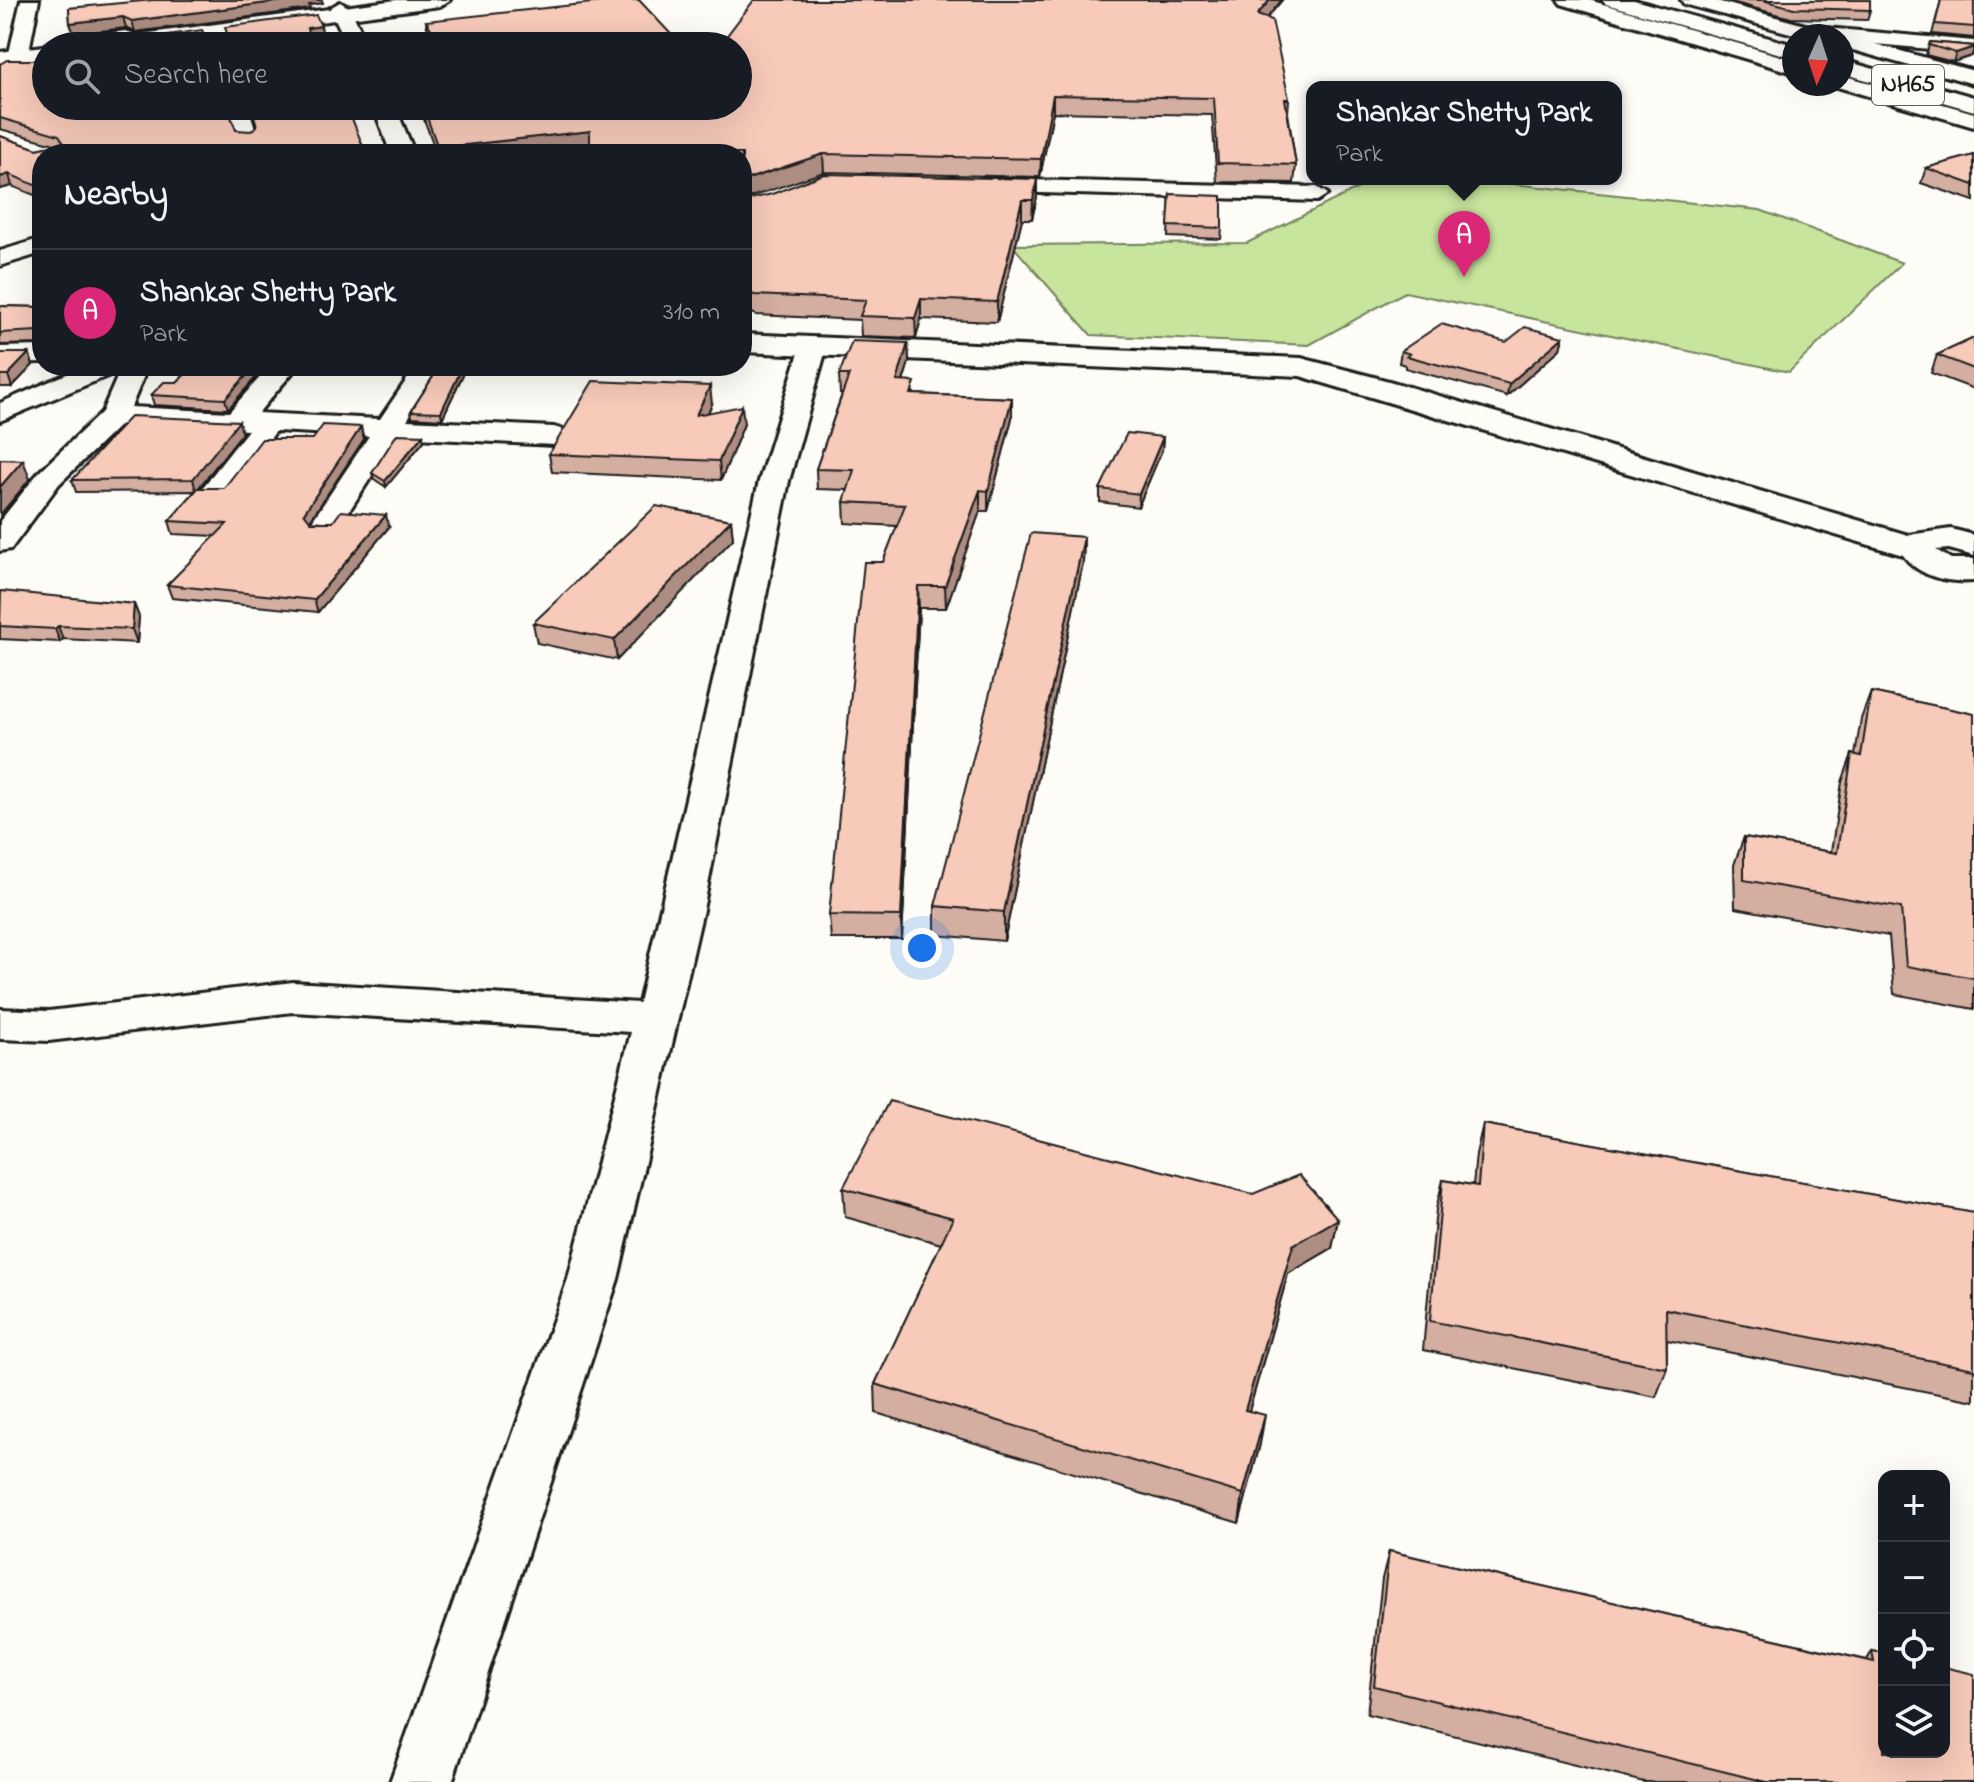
<!DOCTYPE html>
<html lang="en">
<head>
<meta charset="utf-8">
<style>
  body { margin:0; font-family:"Indie Flower",sans-serif; background:#242831; color:#f1f3f6 }
  .controls { position:absolute; right:24px; bottom:24px; display:grid; overflow:hidden; border-radius:16px; box-shadow:0 8px 32px #0002 }
  .controls button { width:72px; height:72px; display:grid; place-items:center; padding:0; border:0; border-bottom:2px solid #363941; background:#171b24; color:#f1f3f6; font:40px sans-serif }
  .compass { position:absolute; left:1782px; top:24px; width:72px; height:72px; border-radius:50%; background:#171b24; box-shadow:0 8px 32px #0002; rotate:183deg }
  .you { position:absolute; left:922px; top:948px; width:28px; height:28px; margin:-20px; border:6px solid #fff; border-radius:50%; background:#1a73e8; box-shadow:0 0 0 12px #1a73e833 }
  .badge { display:grid; place-items:center; width:52px; height:52px; border-radius:50%; background:#db2777; color:#fff; font-size:26px; font-weight:700 }
  .pin { position:absolute; translate:-50% -66px; filter:drop-shadow(0 2px 4px #0008) }
  .pin::after { content:''; position:absolute; top:42px; width:28px; height:24px; background:inherit; clip-path:polygon(0 0,100% 0,50% 100%) }
  .popup { position:absolute; left:1306px; top:81px; width:316px; height:104px; box-sizing:border-box; display:grid; place-content:center; border-radius:16px; background:#171b24; filter:drop-shadow(0 2px 6px #0005); font-size:26px; white-space:nowrap; color:#9ea1a6 }
  .popup b { font-size:30px; color:#f1f3f6 }
  .popup::after { content:''; position:absolute; left:50%; top:100%; margin-left:-16px; border:16px solid transparent; border-top-color:#171b24 }
  .list { margin:0; padding:0; list-style:none }
  h2 { display:flex; justify-content:space-between; align-items:center; height:104px; margin:0; padding:0 32px; font-size:34px }
  h2 small { font-size:26px; font-weight:400; color:#9ea1a6 }
  .list li { display:grid; grid-template-columns:52px 1fr auto; gap:24px; align-items:center; box-sizing:border-box; height:128px; padding:0 32px; border-top:2px solid #363941 }
  .list b { display:block; font-size:30px; white-space:nowrap }
  .list p { margin:0; font-size:26px; white-space:nowrap; color:#9ea1a6 }
  .list em { font-size:26px; font-style:normal; color:#9ea1a6 }
  .icon { flex:none; width:44px; height:44px; fill:none; stroke:currentColor; stroke-width:2; stroke-linecap:round; stroke-linejoin:round }
  .map { position:relative; flex:none; width:1974px; height:1782px; overflow:hidden }
  .search { position:absolute; background:#171b24; box-shadow:0 8px 32px #0002; left:32px; top:32px; width:720px; height:88px; display:flex; align-items:center; gap:20px; box-sizing:border-box; padding:0 28px; border-radius:44px; color:#9ea1a6; font-size:30px }
  .panel { position:absolute; background:#171b24; box-shadow:0 8px 32px #0002; left:32px; top:144px; width:720px; height:232px; border-radius:32px }
  .map>svg:first-child { display:block }
  .green { fill:#c7e59c; stroke:#72805c; stroke-width:2 }
  .lines { fill:none; stroke-linecap:round; stroke-linejoin:round }
  .minor-casing { stroke:#1c1c1c; stroke-width:6 }
  .tertiary-casing { stroke:#1c1c1c; stroke-width:6 }
  .secondary-casing { stroke:#1c1c1c; stroke-width:6 }
  .primary-casing { stroke:#1c1c1c; stroke-width:6 }
  .trunk-casing { stroke:#1c1c1c; stroke-width:6 }
  .minor { fill:#fdfcf7; fill-rule:evenodd }
  .tertiary { fill:#fdfcf7; fill-rule:evenodd }
  .secondary { fill:#fdfcf7; fill-rule:evenodd }
  .primary { fill:#fdfcf7; fill-rule:evenodd }
  .trunk { fill:#fdfcf7; fill-rule:evenodd }
  .wall { fill:#d4aea0; stroke:#1c1c1c; stroke-width:2 }
  .shaded-wall { fill:#ad8d82; stroke:#1c1c1c; stroke-width:2 }
  .building { fill:#f7caba; stroke:#1c1c1c; stroke-width:2 }
  .labels { text-anchor:middle; dominant-baseline:central; stroke-width:6; stroke-linejoin:round; paint-order:stroke }
  .shield { fill:#fdfcf7; stroke:#605f5e; stroke-width:2 }
  .shield-label { font-size:24px; font-weight:bold; fill:#1c1c1c }
</style>
</head>
<body>
<div class="map">
<svg width="1974" height="1782" viewBox="0 0 1974 1782">
  <rect width="100%" height="100%" fill="#fdfcf7"/>
  <filter id="ink" filterUnits="userSpaceOnUse"><feTurbulence type="fractalNoise" baseFrequency=".0125" numOctaves="2"/><feDisplacementMap in="SourceGraphic" scale="16" xChannelSelector="R" yChannelSelector="G"/><feConvolveMatrix kernelMatrix="1 2 1 2 8 2 1 2 1" color-interpolation-filters="sRGB"/></filter>
  <g filter="url(#ink)">
    <path class="green" d="M1377,179H1466L1760,210L1902,263L1789,372L1405,292L1309,345L1091,335L1012,245L1247,243Z"/>
    <g class="lines">
      <defs>
        <g id="minor">
          <path d="M21,0H39L28,56L0,74V59L9,53Z"/>
          <path d="M1814,27L1974,41V53L1842,41V36H1807V29Z"/>
          <path d="M228,106H248L257,135L254,139H240Z"/>
          <path d="M982,179L1317,187L1328,194L1317,201L974,191L971,186L974,181Z"/>
          <path d="M42,238V253L0,266V251Z"/>
          <path d="M814,338L823,340L827,346L789,481L703,910L618,1279L452,1782H390L568,1279L631,1032L293,1012L49,1041L0,1039V1009L49,1011L293,982L639,1003L759,481L801,346L805,340Z"/>
          <path d="M42,346V362L0,363V347Z"/>
          <path d="M85,366H121L117,372L0,421V403Z"/>
          <path d="M122,366H148L131,407L229,412L270,366H298L258,413L380,419L416,366H442L407,420L554,427L564,430L568,436L564,442L554,445L397,437L336,531H314L310,524L369,436L276,431L225,498H203L199,492L248,430L121,424L59,484L11,549L0,551V521L39,472L102,412Z"/>
        </g>
        <g id="tertiary">
          <path d="M340,2L350,8L368,46H348L330,8Z"/>
          <path d="M373,106H395L415,154H391Z"/>
          <path d="M742,334L1301,358L1389,381L1908,535L1951,529L1974,535V556L1949,549L1936,550L1951,559H1974V581C1948,583 1919,577 1903,555L1300,376L742,352Z"/>
        </g>
        <path id="secondary" d="M396,0H450L440,6L141,46H46V58L0,64V52L43,46L53,40L126,31L135,35Z"/>
        <g id="primary">
          <path d="M1558,0H1589L1794,60V73L1561,4Z"/>
          <path d="M1681,0H1713L1831,32L1834,36H1801L1684,4Z"/>
          <path d="M1842,35L1974,71V84L1842,47V36H1837Z"/>
          <path d="M1842,75L1974,113V127L1834,86L1842,84Z"/>
        </g>
        <g id="trunk">
          <path d="M1603,0H1634L1794,45V58L1606,4Z"/>
          <path d="M1842,60L1974,97V111L1842,73Z"/>
        </g>
      </defs>
      <use href="#minor" class="minor-casing"/>
      <use href="#tertiary" class="tertiary-casing"/>
      <use href="#secondary" class="secondary-casing"/>
      <use href="#primary" class="primary-casing"/>
      <use href="#trunk" class="trunk-casing"/>
      <use href="#minor" class="minor"/>
      <use href="#tertiary" class="tertiary"/>
      <use href="#secondary" class="secondary"/>
      <use href="#primary" class="primary"/>
      <use href="#trunk" class="trunk"/>
    </g>
    <g class="wall">
      <path d="M1282,0L1267,18L1289,99L1288,113L1296,165L1294,183L1217,182L1212,115L1053,112L1040,177L824,172L590,149L548,154H437L419,106H738Z"/>
      <path d="M1724,0H1870V10L1867,20L1791,18Z"/>
      <path d="M1941,0H1974V38L1932,34Z"/>
      <path d="M323,3L309,5L310,9L135,32L126,28L74,34L70,23L69,8Z"/>
      <path d="M426,21L682,46H435L429,37Z"/>
      <path d="M1930,42L1974,46V50L1972,56L1953,62L1926,55Z"/>
      <path d="M0,64L46,106L236,130L366,154H42V198L12,186L0,189V136L37,149L58,145L0,129Z"/>
      <path d="M1974,155V201L1921,183L1926,168Z"/>
      <path d="M1037,179V197L1032,219H1022L997,322L921,319L916,338L861,336L860,320L756,315L742,308V201Z"/>
      <path d="M1170,194L1222,228L1221,239L1168,237Z"/>
      <path d="M0,306L42,307V344L0,345Z"/>
      <path d="M1563,337L1560,349L1507,396L1405,368V365L1399,363L1401,351Z"/>
      <path d="M1974,338V389L1931,373L1937,355Z"/>
      <path d="M908,343L909,362L903,382L915,394L1012,398V418L988,511H980L946,608H919L902,939H831L829,915L883,562L897,526L845,523L844,502L848,490L817,489L816,469L842,394H840L839,375Z"/>
      <path d="M0,353H29L33,365L12,387H0Z"/>
      <path d="M194,366H266L228,409L154,405L151,395L177,382Z"/>
      <path d="M440,366H467L442,419L412,417L411,411Z"/>
      <path d="M712,404L708,412L744,424L721,480L552,472L549,454Z"/>
      <path d="M242,433L199,488H224L313,439H364L310,521L389,527L318,612L172,598L167,585L216,536L173,534L169,521L195,491L76,492L72,480Z"/>
      <path d="M1163,437L1162,450L1138,507L1100,502V489Z"/>
      <path d="M424,441L386,487L374,479L372,473Z"/>
      <path d="M731,520L733,539L617,660L537,643L533,623Z"/>
      <path d="M1084,537L1083,563L1004,941L935,935V906Z"/>
      <path d="M0,592L134,604L139,617L137,643L63,639L60,642L0,639Z"/>
      <path d="M1871,692L1974,714V1009L1894,994L1889,936L1735,908L1734,865L1744,837L1831,852L1842,782L1852,754L1855,755L1861,719Z"/>
      <path d="M1483,1124L1974,1213V1401L1667,1340V1368L1656,1397L1423,1350L1436,1209L1443,1180L1473,1185L1476,1154Z"/>
      <path d="M843,1188L1338,1219L1332,1248L1288,1274L1249,1411L1260,1444L1239,1523L876,1413L875,1384L941,1244L845,1217Z"/>
      <path d="M1389,1551L1867,1660L1872,1651L1974,1782H1644L1367,1714L1382,1579Z"/>
    </g>
    <g class="shaded-wall">
      <path d="M289,0H322L323,3L309,5L310,9L135,32L132,21Z"/>
      <path d="M1270,0H1282L1256,31L1257,15Z"/>
      <path d="M123,17L126,28L74,34L70,23Z"/>
      <path d="M321,26L323,36L310,38L311,43L300,40L307,28Z"/>
      <path d="M1974,47L1972,56L1953,62L1956,53Z"/>
      <path d="M1053,95V112L1040,177L1041,159Z"/>
      <path d="M590,131L592,149L548,154H439L438,148Z"/>
      <path d="M823,154L824,172L742,200V181Z"/>
      <path d="M9,174L12,186L0,189V177Z"/>
      <path d="M1037,179V197L1032,219L1033,200Z"/>
      <path d="M1022,200V219L997,322V302Z"/>
      <path d="M921,299V319L916,338L915,318Z"/>
      <path d="M1563,337L1560,349L1507,396L1509,384Z"/>
      <path d="M908,343L909,362L897,401V381Z"/>
      <path d="M29,353L33,365L12,387L8,375Z"/>
      <path d="M255,366H266L228,409L225,399Z"/>
      <path d="M463,366H467L442,419L441,412Z"/>
      <path d="M710,386L712,404L698,433L696,415Z"/>
      <path d="M1012,398V418L988,511V491Z"/>
      <path d="M742,406L744,424L721,480L719,461Z"/>
      <path d="M239,421L242,433L196,491L193,479Z"/>
      <path d="M361,427L364,439L307,525L304,513Z"/>
      <path d="M423,435L424,441L386,487L385,481Z"/>
      <path d="M1163,437L1162,450L1138,507L1139,494Z"/>
      <path d="M23,460L30,479L0,515V487Z"/>
      <path d="M980,490V511L946,608L945,586Z"/>
      <path d="M386,515L389,527L318,612L314,600Z"/>
      <path d="M731,520L733,539L617,660L614,640Z"/>
      <path d="M1084,537L1083,563L1004,941V912Z"/>
      <path d="M918,586L919,608L902,939L901,916Z"/>
      <path d="M134,604L139,617L137,643L132,629Z"/>
      <path d="M58,626L63,639L60,642L55,629Z"/>
      <path d="M1338,1219L1332,1248L1288,1274L1241,1439L1245,1410L1293,1245Z"/>
      <path d="M1265,1415L1260,1444L1239,1523L1243,1494Z"/>
    </g>
    <g class="building">
      <path d="M153,0H289L132,21L123,17L70,23L69,8Z"/>
      <path d="M620,0H639L682,46H442L426,21Z"/>
      <path d="M754,0H1270L1257,15L1272,20L1289,99H1285L1296,165L1218,163L1214,98L1053,95L1041,159L823,154L742,181V154H590V131L438,148L423,106H738V46H719Z"/>
      <path d="M1762,0H1870V10L1794,8Z"/>
      <path d="M1941,0H1974V27L1935,24Z"/>
      <path d="M316,15L321,26L307,28L308,33L300,40L311,39L313,46H73V39H139L202,30L206,38L226,39L228,37L225,27Z"/>
      <path d="M1930,42L1974,46V47L1956,53L1929,45Z"/>
      <path d="M7,60H46V106H158L163,108L167,106H227L236,130L251,131L257,126L251,106H347L366,154H42V188L9,174L0,177V136L37,149L64,143L59,135L0,118V64Z"/>
      <path d="M1974,155V185L1926,168Z"/>
      <path d="M824,174L1037,179L1033,200H1022L997,302L921,299L915,318L860,316L866,300L754,295L742,289V201L772,194Z"/>
      <path d="M1170,194L1222,196V228L1168,226Z"/>
      <path d="M0,306L42,307V339L41,340L38,331L0,333Z"/>
      <path d="M1441,324L1506,342L1525,327L1563,337L1509,384L1407,356L1410,354L1401,351Z"/>
      <path d="M1974,338V369L1937,355Z"/>
      <path d="M852,341L908,343L897,381L915,382L911,394L1012,398L988,491L980,490L945,586H918L901,916L829,915L864,562H883L905,505L844,502L854,470L816,469L849,375H839Z"/>
      <path d="M0,353H29L8,375H0Z"/>
      <path d="M194,366H255L225,399L151,395L164,382H177Z"/>
      <path d="M440,366H463L441,412L411,411Z"/>
      <path d="M593,381L710,386L696,415L742,406L719,461L549,454Z"/>
      <path d="M131,416L239,421L193,479L72,480Z"/>
      <path d="M323,425L361,427L304,513L311,522H333L341,511L386,515L314,600L167,585L227,524L169,521L198,488H224L262,439H313Z"/>
      <path d="M1127,433L1163,437L1139,494L1100,489Z"/>
      <path d="M397,434L423,435L385,481L372,473Z"/>
      <path d="M0,459L23,460L0,487Z"/>
      <path d="M656,506L731,520L614,640L533,623Z"/>
      <path d="M1031,533L1084,537L1004,912L935,906Z"/>
      <path d="M1,591L134,604L132,629L58,626L55,629L0,626Z"/>
      <path d="M1871,692L1974,714V978L1906,966L1901,908L1744,880V837L1837,853L1852,754L1861,756Z"/>
      <path d="M889,1101L1253,1194L1299,1175L1338,1219L1293,1245L1245,1410L1265,1415L1243,1494L875,1384L953,1218L843,1188Z"/>
      <path d="M1483,1124L1974,1213V1369L1666,1309L1667,1368L1430,1321L1443,1180L1478,1186Z"/>
      <path d="M1389,1551L1874,1662L1872,1651L1884,1653V1752H1944V1667L1974,1674V1782H1767L1374,1686Z"/>
    </g>
  </g>
  <g class="labels">
    <rect class="shield" x="1872" y="65" width="72" height="40" rx="6"/>
    <g class="shield-label">
      <text x="1908" y="85">NH65</text>
    </g>
  </g>
</svg>
<div class="controls">
<button>+</button>
<button>−</button>
<button><svg class="icon" aria-label="locate" viewBox="0 0 24 24"><circle cx="12" cy="12" r="6"/><path d="M12 2v4M12 18v4M2 12h4M18 12h4"/></svg></button>
<button><svg class="icon" aria-label="layers" viewBox="0 0 24 24"><path d="M12 4l9 5-9 5-9-5zM3 14l9 5 9-5"/></svg></button>
</div>
<svg class="compass" viewBox="-18 -18 36 36"><path d="M0-13l5 13h-10z" fill="#e53935"/><path d="M0 13l5-13h-10z" fill="#9ea1a6"/></svg>
<div class="you"></div>
<div class="pin badge" style="left:1464px;top:277px">A</div>
<div class="popup"><b>Shankar Shetty Park</b>Park</div>
<div class="search"><svg class="icon" aria-label="search" viewBox="0 0 24 24"><circle cx="10" cy="10" r="6"/><path d="M15 15l6 6"/></svg>Search here</div>
<section class="panel">
<h2>Nearby<small></small></h2>
<ul class="list">
<li><span class="badge">A</span><div><b>Shankar Shetty Park</b><p>Park</p></div><em>310 m</em></li>
</ul>
</section>
</div>
</body>
</html>
